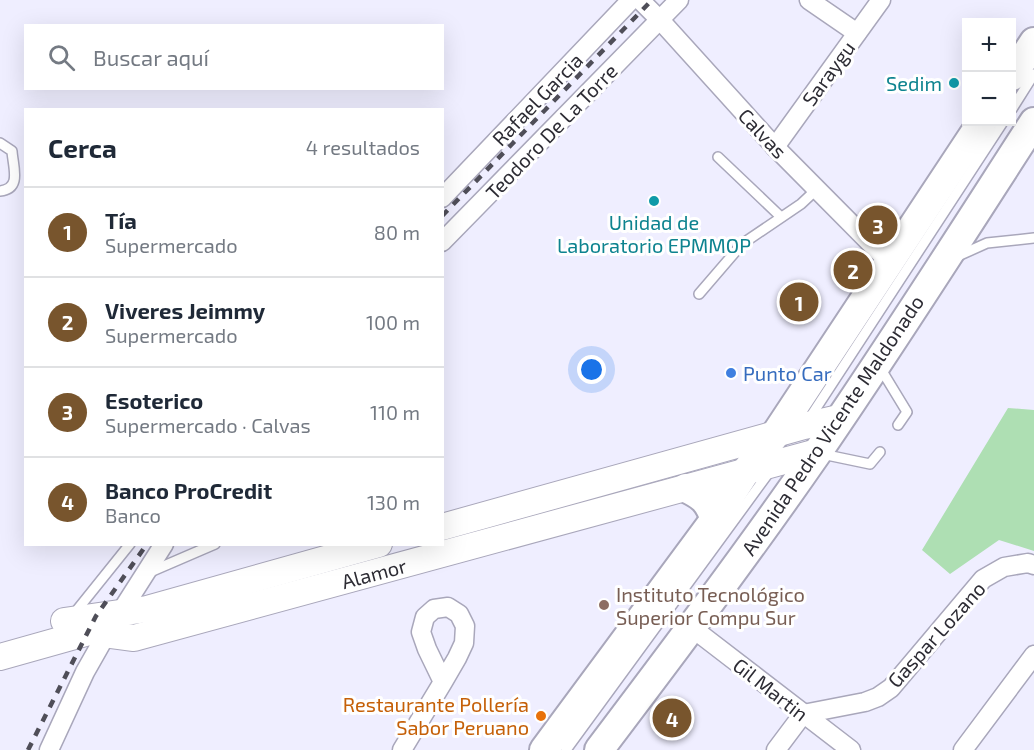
<!DOCTYPE html>
<html lang="es">
<head>
<meta charset="utf-8">
<style>
  body { margin:0; font-family:"Exo 2",sans-serif; background:#f6f6f7; color:#1f2937 }
  .controls { position:absolute; right:18px; top:18px; display:grid; overflow:hidden; border-radius:0px; box-shadow:0 6px 24px #0002 }
  .controls button { width:54px; height:54px; display:grid; place-items:center; padding:0; border:0; border-bottom:2px solid #e0e1e3; background:#fff; color:#1f2937; font:30px sans-serif }
  .you { position:absolute; left:592px; top:370px; width:21px; height:21px; margin:-15px; border:4px solid #fff; border-radius:50%; background:#1a73e8; box-shadow:0 0 0 9px #1a73e833 }
  .badge { display:grid; place-items:center; width:39px; height:39px; border-radius:50%; background:#78552d; color:#fff; font-size:20px; font-weight:700 }
  .pin { position:absolute; translate:-50% -50%; border:3px solid #fff; box-shadow:0 2px 6px #0006 }
  .list { margin:0; padding:0; list-style:none }
  h2 { display:flex; justify-content:space-between; align-items:center; height:78px; margin:0; padding:0 24px; font-size:26px }
  h2 small { font-size:20px; font-weight:400; color:#747a83 }
  .list li { display:grid; grid-template-columns:39px 1fr auto; gap:18px; align-items:center; box-sizing:border-box; height:90px; padding:0 24px; border-top:2px solid #e0e1e3 }
  .list b { display:block; font-size:22px; white-space:nowrap }
  .list p { margin:0; font-size:20px; white-space:nowrap; color:#747a83 }
  .list em { font-size:20px; font-style:normal; color:#747a83 }
  .icon { flex:none; width:33px; height:33px; fill:none; stroke:currentColor; stroke-width:2; stroke-linecap:round; stroke-linejoin:round }
  .map { position:relative; flex:none; width:1034px; height:750px; overflow:hidden }
  .search { position:absolute; background:#fff; box-shadow:0 6px 24px #0002; left:24px; top:24px; width:420px; height:66px; display:flex; align-items:center; gap:15px; box-sizing:border-box; padding:0 21px; border-radius:0px; color:#747a83; font-size:22px }
  .panel { position:absolute; background:#fff; box-shadow:0 6px 24px #0002; left:24px; top:108px; width:420px; height:438px; border-radius:0px }
  .map>svg:first-child { display:block }
  .green { fill:#aedfb3 }
  .lines { fill:none; stroke-linecap:round; stroke-linejoin:round }
  .lane-casing { stroke:#a9a7bb; stroke-width:12 }
  .street-casing { stroke:#a9a7bb; stroke-width:21 }
  .secondary-casing { stroke:#a9a7bb; stroke-width:28 }
  .primary-casing { stroke:#a9a7bb; stroke-width:32 }
  .lane { stroke:#fff; stroke-width:9 }
  .street { stroke:#fff; stroke-width:18 }
  .secondary { stroke:#fff; stroke-width:26 }
  .primary { stroke:#fff; stroke-width:28 }
  .rail { stroke:#4f4e58; stroke-width:4.5; stroke-dasharray:8 8; stroke-linecap:butt }
  .culture-dot { fill:#0f9aa8; stroke:#fff; stroke-width:2 }
  .shop-dot { fill:#3f7fe0; stroke:#fff; stroke-width:2 }
  .education-dot { fill:#8d6e63; stroke:#fff; stroke-width:2 }
  .food-dot { fill:#e8710a; stroke:#fff; stroke-width:2 }
  .labels { text-anchor:middle; dominant-baseline:central; stroke-width:6; stroke-linejoin:round; paint-order:stroke }
  .street-label { font-size:20px; fill:#2d2c34; stroke:#fff }
  .culture-label { font-size:20px; fill:#0d838f; stroke:#fff; text-anchor:end }
  .shop-label { font-size:20px; fill:#366cbe; stroke:#fff; text-anchor:start }
  .education-label { font-size:20px; fill:#785e54; stroke:#fff; text-anchor:start }
  .food-label { font-size:20px; fill:#c56008; stroke:#fff; text-anchor:end }
</style>
</head>
<body>
<div class="map">
<svg width="1034" height="750" viewBox="0 0 1034 750">
  <rect width="100%" height="100%" fill="#efeeff"/>
  <path class="green" d="M1008,408L1034,410V551L999,540L950,574L922,550Z"/>
  <g class="lines">
    <defs>
      <g id="lane">
        <path d="M1012,109L1034,74"/>
        <path d="M0,143L12,151C13,167 22,189 0,191"/>
        <path d="M718,157L781,217"/>
        <path d="M958,256L987,243L1034,238"/>
        <path d="M699,294L742,244L801,204L817,189"/>
        <path d="M879,366L907,412L898,425"/>
        <path d="M809,419L1003,122"/>
        <path d="M822,454L870,464L880,452"/>
        <path d="M150,572L215,544"/>
        <path d="M73,615L130,544"/>
        <path d="M566,750L770,471"/>
      </g>
      <g id="street">
        <path d="M640,0L660,20L775,147L890,263"/>
        <path d="M809,0L857,33"/>
        <path d="M775,147L881,0"/>
        <path d="M442,198L631,0"/>
        <path d="M442,242L679,0"/>
        <path d="M691,627L851,750"/>
        <path d="M49,750L85,672L106,635L164,544"/>
        <path d="M402,750L443,682L457,658L464,643L465,626L459,614L448,607L434,609L425,617L421,632L427,649L443,682"/>
        <path d="M776,750L803,714L865,702L878,697L891,688L983,579L1004,567L1028,563L1034,565"/>
        <path d="M963,750L1034,655"/>
      </g>
      <g id="secondary">
        <path d="M442,527L804,426L839,418"/>
        <path d="M64,621L147,609L379,544"/>
        <path d="M0,657L89,632L134,638L817,452"/>
      </g>
      <g id="primary">
        <path d="M1012,76L1034,42"/>
        <path d="M686,488C703,496 708,501 715,519"/>
        <path d="M544,750L715,519L746,471L775,435L982,122"/>
        <path d="M599,750C673,652 747,554 817,453C892,344 963,232 1034,122"/>
      </g>
    </defs>
    <use href="#lane" class="lane-casing"/>
    <use href="#street" class="street-casing"/>
    <use href="#secondary" class="secondary-casing"/>
    <use href="#primary" class="primary-casing"/>
    <use href="#lane" class="lane"/>
    <use href="#street" class="street"/>
    <use href="#secondary" class="secondary"/>
    <use href="#primary" class="primary"/>
    <g class="rail">
      <path d="M442,216L652,0"/>
      <path d="M28,750L96,616L147,544"/>
    </g>
  </g>
  <g class="culture-dot">
    <circle cx="954" cy="83" r="6"/>
    <circle cx="654" cy="201" r="6"/>
  </g>
  <circle class="shop-dot" cx="731" cy="373" r="6"/>
  <circle class="education-dot" cx="604" cy="605" r="6"/>
  <circle class="food-dot" cx="541" cy="716" r="6"/>
  <g class="labels">
    <g class="street-label">
      <text transform="translate(828 73) rotate(-54)">Saraygu</text>
      <text transform="translate(537 99) rotate(-46)">Rafael Garcia</text>
      <text transform="translate(551 131) rotate(-46)">Teodoro De La Torre</text>
      <text transform="translate(763 133) rotate(47)">Calvas</text>
      <text transform="translate(832 425) rotate(-56)">Avenida Pedro Vicente Maldonado</text>
      <text transform="translate(374 573) rotate(-15)">Alamor</text>
      <text transform="translate(936 634) rotate(-48)">Gaspar Lozano</text>
      <text transform="translate(771 689) rotate(38)">Gil Martin</text>
    </g>
    <g class="culture-label">
      <text x="942" y="83">Sedim</text>
      <text x="654" y="222" text-anchor="middle">Unidad de<tspan x="654" dy="23">Laboratorio EPMMOP</tspan></text>
    </g>
    <g class="shop-label">
      <text x="743" y="373">Punto Car</text>
    </g>
    <g class="education-label">
      <text x="616" y="594">Instituto Tecnológico<tspan x="616" dy="23">Superior Compu Sur</tspan></text>
    </g>
    <g class="food-label">
      <text x="529" y="704">Restaurante Pollería<tspan x="529" dy="23">Sabor Peruano</tspan></text>
    </g>
  </g>
</svg>
<div class="controls">
<button>+</button>
<button>−</button>
</div>
<div class="you"></div>
<div class="pin badge" style="left:799px;top:302px">1</div>
<div class="pin badge" style="left:853px;top:270px">2</div>
<div class="pin badge" style="left:878px;top:225px">3</div>
<div class="pin badge" style="left:672px;top:718px">4</div>
<div class="search"><svg class="icon" aria-label="search" viewBox="0 0 24 24"><circle cx="10" cy="10" r="6"/><path d="M15 15l6 6"/></svg>Buscar aquí</div>
<section class="panel">
<h2>Cerca<small>4 resultados</small></h2>
<ul class="list">
<li><span class="badge">1</span><div><b>Tía</b><p>Supermercado</p></div><em>80 m</em></li>
<li><span class="badge">2</span><div><b>Viveres Jeimmy</b><p>Supermercado</p></div><em>100 m</em></li>
<li><span class="badge">3</span><div><b>Esoterico</b><p>Supermercado · Calvas</p></div><em>110 m</em></li>
<li><span class="badge">4</span><div><b>Banco ProCredit</b><p>Banco</p></div><em>130 m</em></li>
</ul>
</section>
</div>
</body>
</html>
